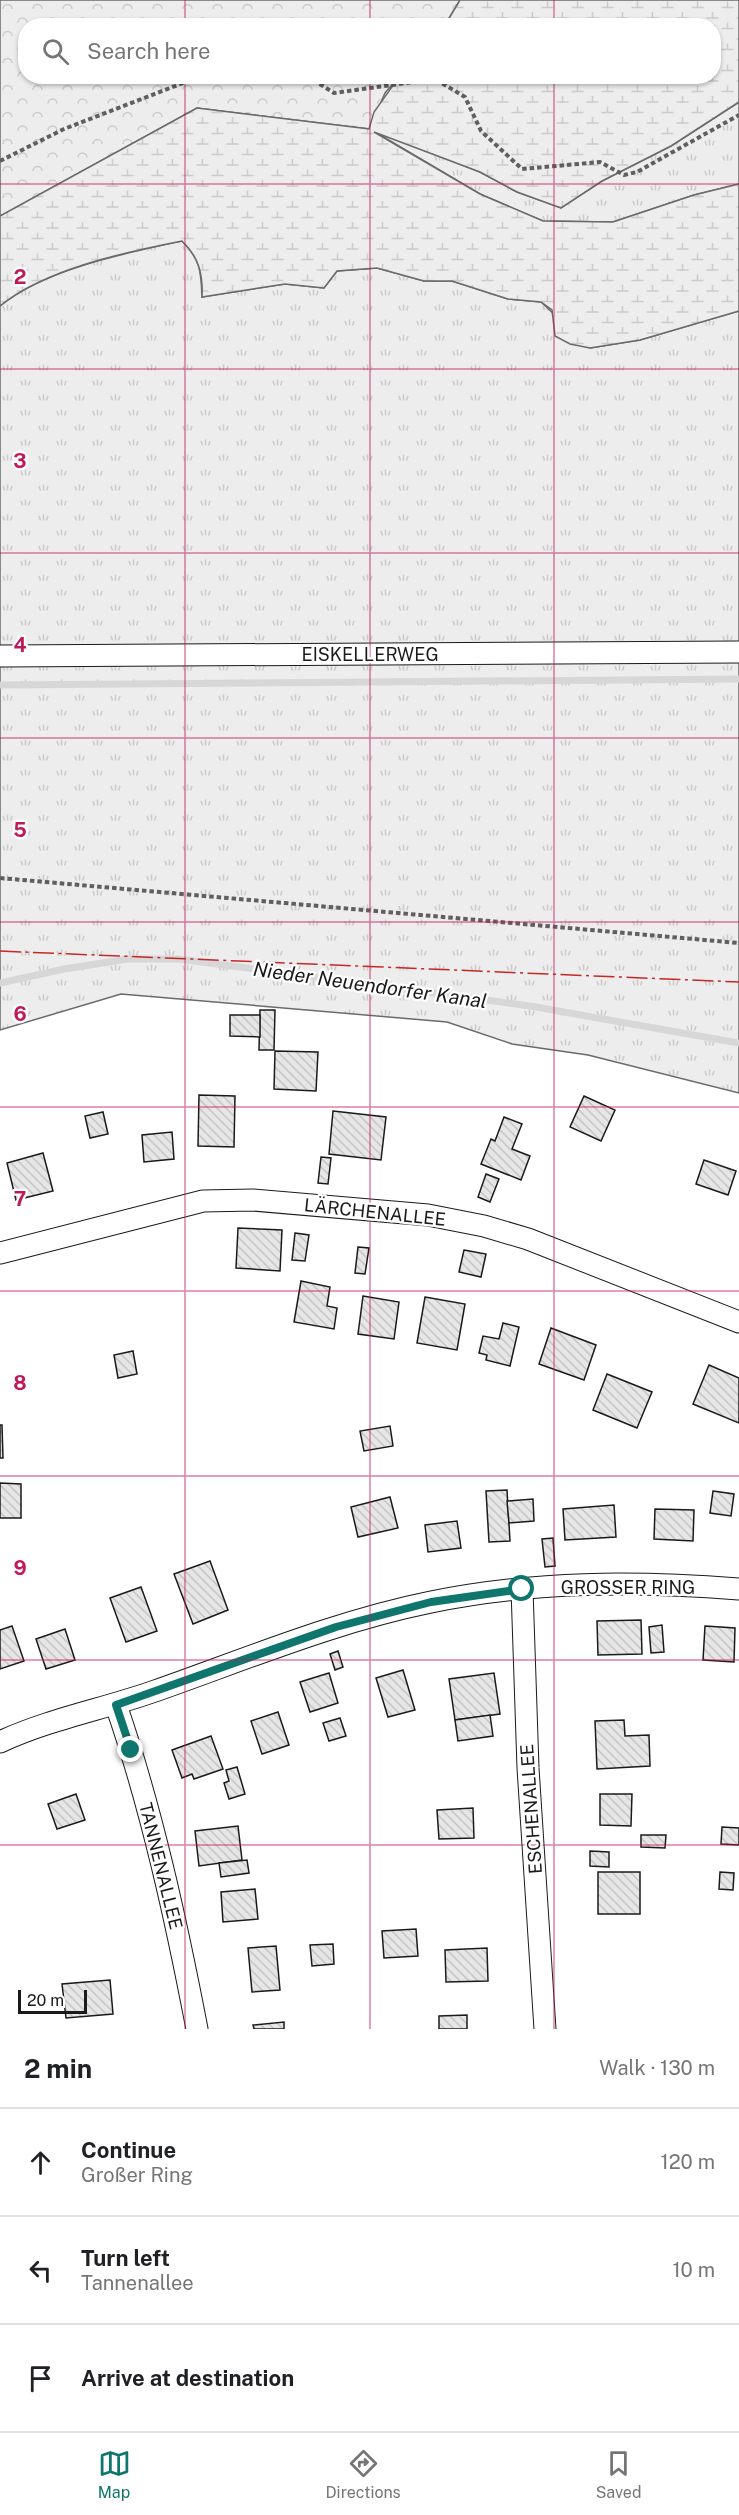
<!DOCTYPE html>
<html lang="en">
<head>
<meta charset="utf-8">
<style>
  body { margin:0; font-family:"Public Sans",sans-serif; background:#f2f2f2; color:#202124 }
  .scale { position:absolute; left:18px; bottom:15px; width:69px; box-sizing:border-box; padding-left:6px; border:3px solid #1a1a1a; border-top:0; font-size:16px; line-height:21px; white-space:nowrap; color:#1a1a1a; -webkit-text-stroke:4px #fff; paint-order:stroke }
  .stop { position:absolute; width:18px; height:18px; margin:-14px; border:4px solid #0f766e; border-radius:50%; background:#fff }
  .stop.end { background:#0f766e; border-color:#fff; box-shadow:0 2px 6px #0008 }
  .list { margin:0; padding:0; list-style:none }
  h2 { display:flex; justify-content:space-between; align-items:center; height:78px; margin:0; padding:0 24px; font-size:26px }
  h2 small { font-size:20px; font-weight:400; color:#757577 }
  .list li { display:grid; grid-template-columns:39px 1fr auto; gap:18px; align-items:center; box-sizing:border-box; height:108px; padding:0 24px; border-top:2px solid #e0e0e0 }
  .list b { display:block; font-size:22px; white-space:nowrap }
  .list p { margin:0; font-size:20px; white-space:nowrap; color:#757577 }
  .list em { font-size:20px; font-style:normal; color:#757577 }
  .icon { flex:none; width:33px; height:33px; fill:none; stroke:currentColor; stroke-width:2; stroke-linecap:round; stroke-linejoin:round }
  .map { position:relative; flex:none; width:739px; height:2029px; overflow:hidden }
  .search { position:absolute; background:#fff; box-shadow:0 2px 4px #0004; left:18px; right:18px; top:18px; height:66px; display:flex; align-items:center; gap:15px; box-sizing:border-box; padding:0 21px; border-radius:24px; color:#757577; font-size:22px }
  .sheet { height:402px; background:#fff }
  nav { display:flex; justify-content:space-around; align-items:center; box-sizing:border-box; height:84px; border-top:2px solid #e0e0e0; background:#fff; font-size:16px; color:#757577 }
  nav a { display:grid; justify-items:center; gap:3px }
  nav .on { color:#0f766e }
  .map>svg:first-child { display:block }
  .grass { fill:url(#grass-tufts); stroke:#6a6a6a; stroke-width:1.5 }
  .forest { fill:url(#forest-crowns); stroke:#6a6a6a; stroke-width:1.5 }
  .wetland { fill:url(#wetland-marsh); stroke:#6a6a6a; stroke-width:1.5 }
  .lines { fill:none; stroke-linecap:round; stroke-linejoin:round }
  .stream { stroke:#d7d7d7; stroke-width:7 }
  .building { fill:url(#building-back-hatch); stroke:#1a1a1a; stroke-width:1.5 }
  .minor-casing { stroke:#1a1a1a; stroke-width:23 }
  .path { stroke:#5f5f5f; stroke-width:4; stroke-dasharray:4.5 3; stroke-linecap:butt }
  .minor { stroke:#fff; stroke-width:21 }
  .power { stroke:#c62828; stroke-width:1.5; stroke-dasharray:21 4.5 3 4.5; stroke-linecap:butt }
  .route { stroke:#0f766e; stroke-width:8 }
  .grid { fill:none; stroke:#c2185b; stroke-width:1.5; stroke-opacity:0.55 }
  .labels { text-anchor:middle; dominant-baseline:central; stroke-width:4.5; stroke-linejoin:round; paint-order:stroke }
  .street-label { font-size:18px; fill:#1a1a1a; stroke:#fff }
  .water-label { font-size:20px; font-style:italic; fill:#1a1a1a; stroke:#fff }
  .grid-label { font-size:20px; text-anchor:middle; font-weight:bold; fill:#c2185b; stroke:#fff; stroke-width:4.5; stroke-linejoin:round; paint-order:stroke }
</style>
</head>
<body>
<div class="map">
<svg width="739" height="2029" viewBox="0 0 739 2029">
  <defs>
    <pattern id="grass-tufts" width="24" height="20" patternUnits="userSpaceOnUse" patternTransform="scale(1.5)"><rect width="24" height="20" fill="#ededed"/><path d="M3 7l-1-3M5 7V3M7 7l1-3M15 17l-1-3M17 17v-4M19 17l1-3" fill="none" stroke="#cbcbcb"/></pattern>
    <pattern id="forest-crowns" width="20" height="18" patternUnits="userSpaceOnUse" patternTransform="scale(1.5)"><rect width="20" height="18" fill="#ededed"/><path d="M2 6a3 3 0 1 1 6 0M12 15a3 3 0 1 1 6 0" fill="none" stroke="#cbcbcb"/></pattern>
    <pattern id="wetland-marsh" width="20" height="14" patternUnits="userSpaceOnUse" patternTransform="scale(1.5)"><rect width="20" height="14" fill="#ededed"/><path d="M1 5h8M5 5V1M11 12h8M15 12V8" fill="none" stroke="#cbcbcb"/></pattern>
    <pattern id="building-back-hatch" width="6" height="6" patternUnits="userSpaceOnUse" patternTransform="scale(1.5)"><rect width="6" height="6" fill="#e6e6e6"/><path d="M-1 5l2 2M0 0l6 6M5-1l2 2" fill="none" stroke="#c5c5c5"/></pattern>
  </defs>
  <rect width="100%" height="100%" fill="#fff"/>
  <g class="grass">
    <path d="M739,102V184L694,195L613,222L543,221L480,194L370,129L480,172L517,192L561,208L602,181L671,146Z"/>
    <path d="M182,241C201,260 201,272 202,297L285,284L324,288L337,271L377,268L424,281H452L508,299L541,302L590,348L640,340L739,311V1093L588,1055L512,1044L447,1022L121,994L0,1030V306C45,269 126,253 182,241Z"/>
  </g>
  <path class="forest" d="M0,0H460L445,25L26,26V76L399,77L385,93L370,129L197,108L0,216Z"/>
  <path class="wetland" d="M460,0H739V102L671,146L602,181L561,208L517,192L480,172L374,132L480,194L543,221L613,222L694,195L739,184V311L640,340L590,348L570,344L555,336L552,310L541,302L508,299L452,281H424L377,268L337,271L324,288L285,284L202,297C203,274 199,257 182,241C126,252 45,269 0,306V216L197,108L369,129L374,112L399,77L714,76V26L445,25Z"/>
  <g class="lines">
    <g class="stream">
      <path d="M0,685L739,679"/>
      <path d="M0,983L64,969L128,959H179L530,1006L739,1043"/>
    </g>
  </g>
  <g class="building">
    <path d="M260,1010H275L274,1050H259Z"/>
    <path d="M230,1015H260V1037L230,1036Z"/>
    <path d="M275,1051L318,1052L316,1091L274,1089Z"/>
    <path d="M199,1095L235,1096L234,1147L198,1146Z"/>
    <path d="M584,1096L615,1110L601,1141L570,1127Z"/>
    <path d="M333,1111L386,1117L381,1160L329,1154Z"/>
    <path d="M103,1112L108,1134L90,1138L85,1116Z"/>
    <path d="M504,1117L522,1124L512,1149L530,1156L521,1180L481,1164L491,1139L495,1141Z"/>
    <path d="M172,1132L174,1159L144,1162L142,1135Z"/>
    <path d="M43,1153L53,1191L16,1200L7,1163Z"/>
    <path d="M321,1157L331,1158L328,1184L318,1183Z"/>
    <path d="M704,1160L736,1171L728,1195L696,1184Z"/>
    <path d="M486,1174L499,1179L490,1202L478,1197Z"/>
    <path d="M238,1228L282,1230L280,1271L236,1268Z"/>
    <path d="M295,1233L309,1235L305,1261L292,1260Z"/>
    <path d="M358,1247L369,1248L365,1274L355,1273Z"/>
    <path d="M464,1250L486,1254L481,1277L459,1272Z"/>
    <path d="M301,1281L330,1287L327,1306L337,1308L334,1329L294,1322Z"/>
    <path d="M363,1296L399,1302L394,1339L358,1334Z"/>
    <path d="M425,1297L465,1304L457,1350L417,1343Z"/>
    <path d="M503,1323L519,1327L510,1366L486,1360L487,1355L479,1353L483,1336L499,1339Z"/>
    <path d="M551,1328L596,1345L584,1380L539,1364Z"/>
    <path d="M133,1351L137,1374L118,1378L114,1355Z"/>
    <path d="M709,1365L739,1378V1423L693,1404Z"/>
    <path d="M607,1374L652,1392L637,1428L593,1410Z"/>
    <path d="M0,1425H2L3,1458H0Z"/>
    <path d="M390,1426L393,1446L364,1451L360,1431Z"/>
    <path d="M0,1483L21,1484V1518H0Z"/>
    <path d="M507,1490L510,1541L489,1542L486,1491Z"/>
    <path d="M713,1491L734,1494L731,1516L710,1513Z"/>
    <path d="M390,1497L398,1528L358,1537L351,1507Z"/>
    <path d="M533,1499L534,1521L509,1523L507,1501Z"/>
    <path d="M614,1505L616,1537L565,1540L563,1509Z"/>
    <path d="M655,1509L694,1510L693,1541L654,1539Z"/>
    <path d="M457,1521L461,1548L428,1552L425,1525Z"/>
    <path d="M553,1538L555,1566L545,1567L542,1539Z"/>
    <path d="M210,1561L228,1610L193,1624L174,1574Z"/>
    <path d="M141,1587L157,1631L126,1642L110,1598Z"/>
    <path d="M641,1620L642,1654L598,1655L597,1621Z"/>
    <path d="M662,1625L664,1652L651,1653L649,1627Z"/>
    <path d="M12,1626L24,1661L0,1669V1630Z"/>
    <path d="M705,1626L735,1628L734,1662L703,1660Z"/>
    <path d="M65,1629L75,1660L46,1669L36,1639Z"/>
    <path d="M338,1651L343,1667L335,1670L330,1654Z"/>
    <path d="M403,1670L415,1710L388,1717L376,1678Z"/>
    <path d="M329,1673L338,1703L310,1712L300,1682Z"/>
    <path d="M494,1673L500,1714L455,1720L449,1679Z"/>
    <path d="M278,1712L289,1745L262,1754L251,1721Z"/>
    <path d="M490,1715L493,1736L458,1741L455,1720Z"/>
    <path d="M340,1718L346,1736L329,1741L323,1723Z"/>
    <path d="M624,1720L625,1736L649,1735L650,1766L597,1769L595,1721Z"/>
    <path d="M211,1736L223,1769L194,1779L192,1774L182,1778L172,1750Z"/>
    <path d="M237,1767L245,1794L229,1799L224,1783L229,1781L226,1770Z"/>
    <path d="M76,1794L85,1820L57,1829L48,1804Z"/>
    <path d="M600,1794H632L631,1826L600,1825Z"/>
    <path d="M473,1808L474,1838L439,1839L437,1810Z"/>
    <path d="M238,1826L242,1860L199,1866L195,1831Z"/>
    <path d="M722,1827L739,1828V1845L721,1844Z"/>
    <path d="M641,1835H666L665,1848L641,1847Z"/>
    <path d="M590,1851L609,1852V1867L590,1866Z"/>
    <path d="M247,1860L249,1873L221,1877L219,1863Z"/>
    <rect x="598" y="1872" width="42" height="42"/>
    <path d="M720,1872L734,1873L733,1890L719,1889Z"/>
    <path d="M255,1889L258,1919L223,1922L221,1892Z"/>
    <path d="M416,1929L418,1956L384,1958L382,1931Z"/>
    <path d="M333,1944L334,1964L312,1966L310,1945Z"/>
    <path d="M276,1946L280,1990L252,1992L248,1948Z"/>
    <path d="M487,1948L488,1981L446,1982L445,1950Z"/>
    <path d="M110,1980L113,2014L66,2018L62,1984Z"/>
    <path d="M467,2015V2029H439V2016Z"/>
    <path d="M284,2022V2029H254L253,2025Z"/>
  </g>
  <g class="lines">
    <defs>
      <g id="minor">
        <path d="M0,656L739,652"/>
        <path d="M0,1253L203,1201L253,1200L428,1215L484,1226L528,1239L739,1322"/>
        <path d="M522,1589L528,1768L545,2029"/>
        <path d="M116,1705C152,1810 176,1920 197,2029"/>
        <path d="M0,1742C49,1719 104,1709 155,1691C246,1659 337,1621 431,1602C534,1581 635,1581 739,1589"/>
      </g>
    </defs>
    <use href="#minor" class="minor-casing"/>
    <g class="path">
      <path d="M307,76L334,93L435,79L465,97L481,131L522,169L600,162L624,175L637,172L739,115"/>
      <path d="M0,161L64,129L201,76"/>
      <path d="M0,878L739,943"/>
    </g>
    <use href="#minor" class="minor"/>
    <path class="power" d="M0,951L739,982"/>
  </g>
  <g class="lines">
    <path class="route" d="M131,1750L116,1705L336,1627L431,1602L522,1589"/>
  </g>
  <path class="grid" d="M185,0V26M370,0V26M554,0V26M185,76V2029M370,76V2029M554,76V2029M0,184H739M0,369H739M0,553H739M0,738H739M0,922H739M0,1107H739M0,1291H739M0,1476H739M0,1660H739M0,1845H739"/>
  <g class="labels">
    <g class="street-label">
      <text x="370" y="654">EISKELLERWEG</text>
      <text transform="translate(375 1212) rotate(6)">LÄRCHENALLEE</text>
      <text x="628" y="1587">GROSSER RING</text>
      <text transform="translate(531 1809) rotate(-94)">ESCHENALLEE</text>
      <text transform="translate(161 1866) rotate(76)">TANNENALLEE</text>
    </g>
    <g class="water-label">
      <text transform="translate(370 985) rotate(8)">Nieder Neuendorfer Kanal</text>
    </g>
  </g>
  <g class="grid-label">
    <text x="20" y="284">2</text>
    <text x="20" y="468">3</text>
    <text x="20" y="652">4</text>
    <text x="20" y="837">5</text>
    <text x="20" y="1021">6</text>
    <text x="20" y="1206">7</text>
    <text x="20" y="1390">8</text>
    <text x="20" y="1575">9</text>
  </g>
</svg>
<div class="scale">20 m</div>
<div class="stop" style="left:522px;top:1589px"></div>
<div class="stop end" style="left:131px;top:1750px"></div>
<div class="search"><svg class="icon" aria-label="search" viewBox="0 0 24 24"><circle cx="10" cy="10" r="6"/><path d="M15 15l6 6"/></svg>Search here</div>
</div>
<section class="sheet">
<h2>2 min<small>Walk · 130 m</small></h2>
<ul class="list">
<li><svg class="icon" aria-label="ahead" viewBox="0 0 24 24"><path d="M12 20V5M6 11l6-6 6 6"/></svg><div><b>Continue</b><p>Großer Ring</p></div><em>120 m</em></li>
<li><svg class="icon" aria-label="left" viewBox="0 0 24 24"><path d="M17 20v-9H6M10 6l-5 5 5 5"/></svg><div><b>Turn left</b><p>Tannenallee</p></div><em>10 m</em></li>
<li><svg class="icon" aria-label="arrive" viewBox="0 0 24 24"><path d="M6 21V4h12l-3 4 3 4H6"/></svg><div><b>Arrive at destination</b></div></li>
</ul>
</section>
<nav>
<a class="on"><svg class="icon" aria-label="map" viewBox="0 0 24 24"><path d="M3 6l6-2 6 2 6-2v14l-6 2-6-2-6 2zM9 4v14M15 6v14"/></svg>Map</a>
<a><svg class="icon" aria-label="directions" viewBox="0 0 24 24"><path d="M12 3l9 9-9 9-9-9zM9 14v-3h6M13 9l2 2-2 2"/></svg>Directions</a>
<a><svg class="icon" aria-label="saved" viewBox="0 0 24 24"><path d="M7 4h10v16l-5-4-5 4z"/></svg>Saved</a>
</nav>
</body>
</html>
